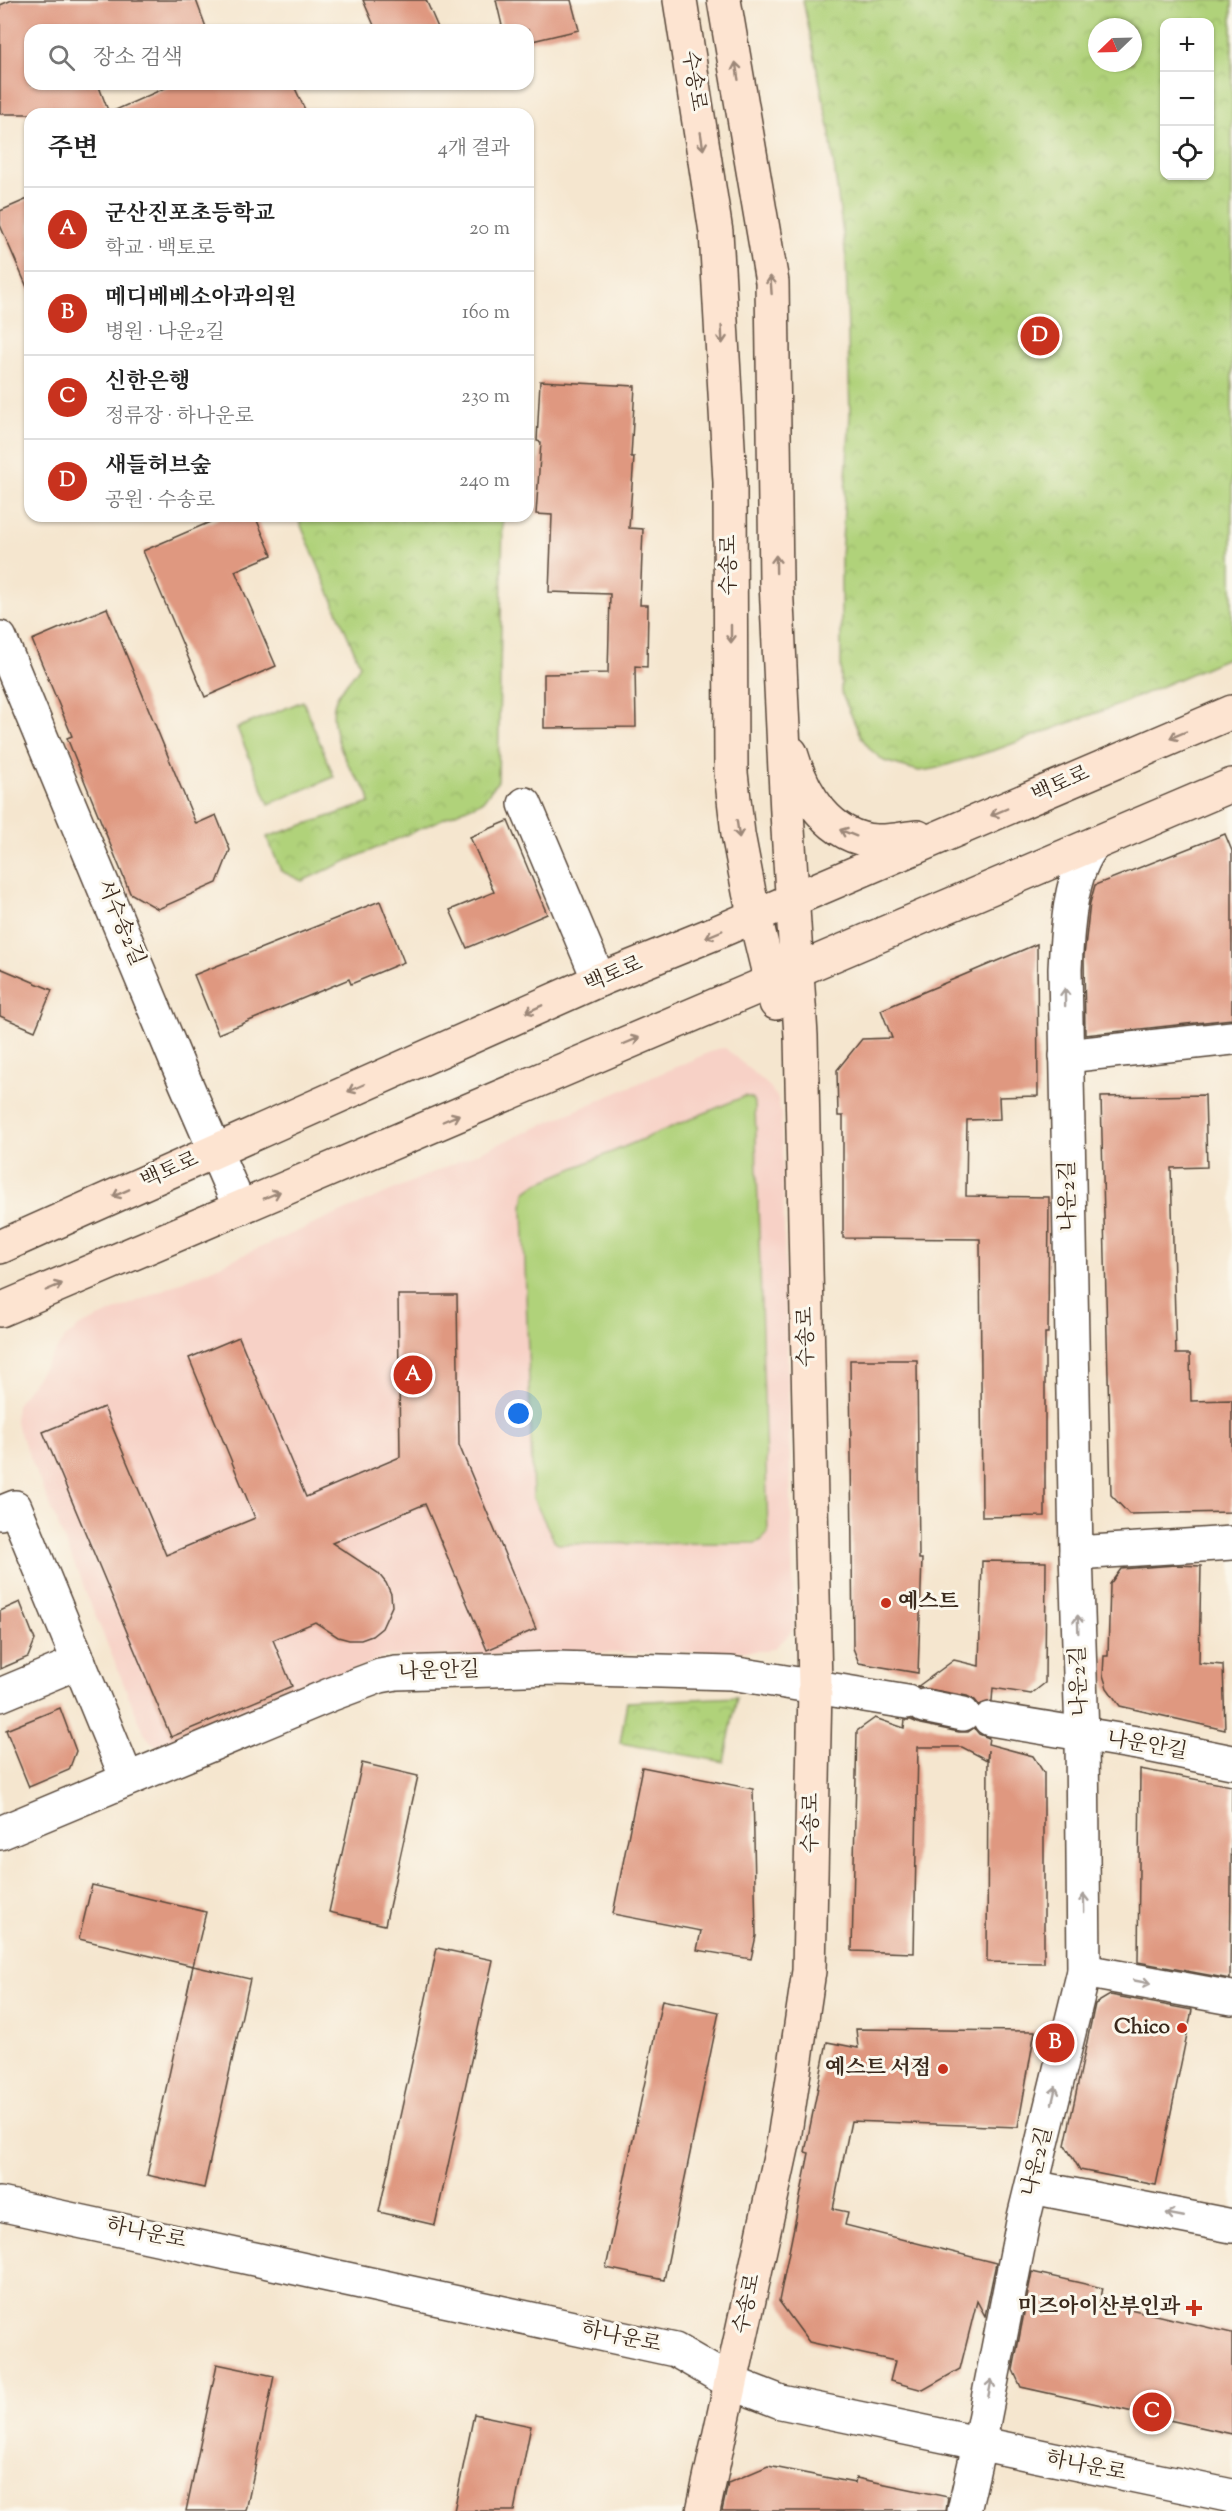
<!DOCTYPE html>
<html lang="ko">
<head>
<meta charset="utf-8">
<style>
  body { margin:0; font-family:"Sorts Mill Goudy","Noto Serif KR",serif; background:#f6f6f6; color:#222 }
  .controls { position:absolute; right:18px; top:18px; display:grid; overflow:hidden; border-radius:12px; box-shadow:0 2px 4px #0004 }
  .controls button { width:54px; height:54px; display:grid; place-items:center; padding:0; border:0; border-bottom:2px solid #e0e0e0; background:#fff; color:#222; font:30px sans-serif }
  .compass { position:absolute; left:1088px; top:18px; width:54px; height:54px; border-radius:50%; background:#fff; box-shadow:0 2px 4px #0004; rotate:247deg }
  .you { position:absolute; left:519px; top:1414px; width:21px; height:21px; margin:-15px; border:4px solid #fff; border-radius:50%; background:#1a73e8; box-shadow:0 0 0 9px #1a73e833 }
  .badge { display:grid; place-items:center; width:39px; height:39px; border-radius:50%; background:#c8321e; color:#fff; font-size:20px; font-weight:700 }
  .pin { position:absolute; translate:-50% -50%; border:3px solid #fff; box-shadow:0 2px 6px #0006 }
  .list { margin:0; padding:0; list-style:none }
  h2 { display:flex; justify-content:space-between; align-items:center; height:78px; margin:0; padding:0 24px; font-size:26px }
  h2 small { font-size:20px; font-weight:400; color:#767676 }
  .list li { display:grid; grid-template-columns:39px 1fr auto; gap:18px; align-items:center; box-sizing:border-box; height:84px; padding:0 24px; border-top:2px solid #e0e0e0 }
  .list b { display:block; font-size:22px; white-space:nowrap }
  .list p { margin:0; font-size:20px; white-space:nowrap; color:#767676 }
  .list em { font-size:20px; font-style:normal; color:#767676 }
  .icon { flex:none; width:33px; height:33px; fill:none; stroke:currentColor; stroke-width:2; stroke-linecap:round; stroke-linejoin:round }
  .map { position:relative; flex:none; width:1232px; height:2511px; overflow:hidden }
  .search { position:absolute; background:#fff; box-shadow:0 2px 4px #0004; left:24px; top:24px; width:510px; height:66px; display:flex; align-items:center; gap:15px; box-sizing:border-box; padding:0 21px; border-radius:18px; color:#767676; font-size:22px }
  .panel { position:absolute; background:#fff; box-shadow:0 2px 4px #0004; left:24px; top:108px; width:510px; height:414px; border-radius:18px }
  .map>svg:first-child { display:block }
  .built { fill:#f7d1c6 }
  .park { fill:url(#park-crowns); stroke:#767e4c; stroke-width:1.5; fill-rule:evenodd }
  .garden { fill:#b0d27a; stroke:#767e4c; stroke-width:1.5 }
  .building { fill:#df9880 }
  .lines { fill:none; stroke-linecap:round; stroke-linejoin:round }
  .street-casing { stroke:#574639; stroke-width:36 }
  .secondary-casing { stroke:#574639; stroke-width:36 }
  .street { stroke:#fff; stroke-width:33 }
  .secondary { stroke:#fde4d1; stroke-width:33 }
  .oneway { stroke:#9c8778 }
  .oneway2 { stroke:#a79f9a }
  .poi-dot { fill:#c8321e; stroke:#fbf7ec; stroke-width:2 }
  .labels { text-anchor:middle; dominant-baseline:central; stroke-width:6; stroke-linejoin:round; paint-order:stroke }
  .street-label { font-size:21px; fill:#3b2a1e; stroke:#fbf7ec }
  .poi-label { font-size:21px; font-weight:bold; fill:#3b2a1e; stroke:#fbf7ec; text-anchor:end }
</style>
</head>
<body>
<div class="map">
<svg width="1232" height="2511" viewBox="0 0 1232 2511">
  <defs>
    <pattern id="park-crowns" width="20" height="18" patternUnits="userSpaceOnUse" patternTransform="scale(1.5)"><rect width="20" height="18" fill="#b0d27a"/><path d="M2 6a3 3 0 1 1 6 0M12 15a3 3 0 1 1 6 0" fill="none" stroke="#98b469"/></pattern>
  </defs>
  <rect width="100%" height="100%" fill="#fbf7ec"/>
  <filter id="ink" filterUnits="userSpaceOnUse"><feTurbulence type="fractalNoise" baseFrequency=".0167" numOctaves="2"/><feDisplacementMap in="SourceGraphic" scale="12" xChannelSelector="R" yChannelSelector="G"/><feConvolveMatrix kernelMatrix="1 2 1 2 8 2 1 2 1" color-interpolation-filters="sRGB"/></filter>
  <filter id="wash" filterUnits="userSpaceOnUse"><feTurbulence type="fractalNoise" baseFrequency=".008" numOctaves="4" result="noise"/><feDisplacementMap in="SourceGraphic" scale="24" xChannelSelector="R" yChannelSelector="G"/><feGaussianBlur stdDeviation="1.35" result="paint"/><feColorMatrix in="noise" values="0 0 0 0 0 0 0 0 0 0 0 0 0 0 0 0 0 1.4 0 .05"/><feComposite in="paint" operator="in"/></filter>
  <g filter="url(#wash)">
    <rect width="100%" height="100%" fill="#f5e6cf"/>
    <path class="built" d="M725,1048L769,1086L778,1099L781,1113L794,1626L789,1635L776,1647L766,1651L387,1656L175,1743L157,1746L151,1742L144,1733L15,1421L16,1405L65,1338L80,1326L717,1049Z"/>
    <g class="park">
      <path d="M803,0H1232V656L1118,705L998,749L934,769L919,771L884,761L871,750L861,737L841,692V557L850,415L846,258L829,127ZM1164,22H1210V176H1164ZM1097,27H1133V63H1097Z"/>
      <path d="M297,516H503L498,781L483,801L302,881L281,871L267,837L370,803C368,787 363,787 355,775C342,757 325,717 338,695C344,685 354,676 360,665Z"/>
      <path d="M737,1697L724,1762L620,1743L627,1702Z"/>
    </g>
    <g class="garden">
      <path d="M303,701L334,777L269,804L237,728Z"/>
      <path d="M745,1096L752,1098L755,1106L768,1532L762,1540L755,1543L558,1544L554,1540L533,1498L523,1207L525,1192L536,1184Z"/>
    </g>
    <g id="blocks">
      <g class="building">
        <path d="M12,0H196L207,30H30V84H98L109,113L174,84H293L307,114H0V5Z"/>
        <path d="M363,0H426L439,30H376Z"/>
        <path d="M496,0H571L579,30L528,42V30H503Z"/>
        <path d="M30,198V294L0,225V211Z"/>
        <path d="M540,381L635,386L631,457H634L629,528L643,529L640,605H648L647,667L635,666L636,727L544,728V674L608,673L610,594L549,592L552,515L536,514L541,442L537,441Z"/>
        <path d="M224,516H255L272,555L235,571L276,666L205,697L143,551Z"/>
        <path d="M107,608L196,824L216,815L230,850L217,883L158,909L130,893L67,738L72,736L32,640Z"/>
        <path d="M508,821L547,914L467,948L450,910L494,892L470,837Z"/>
        <path d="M1225,834L1232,851V1019L1085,1035L1084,956L1090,903L1095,885Z"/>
        <path d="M380,901L404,962L351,984L349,979L218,1034L194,975Z"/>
        <path d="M1037,944L1038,1096L999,1097L1000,1119L967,1120L966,1196L1049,1197L1048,1333H1045V1516L982,1517L980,1239L843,1238V1116H838L837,1070L862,1039L892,1038L881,1010Z"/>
        <path d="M0,968L52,990L35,1031L0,1016Z"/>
        <path d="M1205,1095L1207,1167L1171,1168L1176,1354H1190L1191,1401L1232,1400V1512L1129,1514L1111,1495L1101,1097Z"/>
        <path d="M398,1295H457L459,1445L536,1629L487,1650L425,1504L332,1543L378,1573L386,1583L391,1594L392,1606L382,1628L372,1636L361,1640H349L338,1637L315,1622L273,1640L292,1686L171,1737L43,1432L104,1407L166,1555L255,1518L189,1358L239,1337L306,1497L400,1457Z"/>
        <path d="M850,1360H917L919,1559H922L918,1673L859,1663L853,1648Z"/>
        <path d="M982,1561L1046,1562L1045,1683L1031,1694L993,1688L992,1701L979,1705L975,1700L967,1696L917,1687L954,1660L979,1666Z"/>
        <path d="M1176,1565L1201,1566L1199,1663L1223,1665L1225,1730L1120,1706L1107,1688L1103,1675L1104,1656H1108L1110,1584L1121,1569Z"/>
        <path d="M20,1602L35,1640L28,1657L0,1669V1611Z"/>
        <path d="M60,1708L76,1751L69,1770L29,1787L6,1730Z"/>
        <path d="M875,1718L904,1728L905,1720H911L920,1724L959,1732H968L974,1728L979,1734L989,1738L988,1744L1033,1756L1044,1773V1963L987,1962L988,1750L987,1760L962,1747H918L914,1953L852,1951L857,1731Z"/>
        <path d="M362,1763L418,1776L385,1925L329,1912Z"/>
        <path d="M642,1767L753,1789L756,1936L751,1959L697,1950L701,1931L613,1914Z"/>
        <path d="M1140,1769L1232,1786L1230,1979L1138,1962Z"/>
        <path d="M92,1885L206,1912L193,1966L79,1939Z"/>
        <path d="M437,1948L493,1960L435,2225L379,2212Z"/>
        <path d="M193,1966L250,1979L204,2188L147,2175Z"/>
        <path d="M1110,1995L1192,2010L1156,2185L1080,2170L1065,2145L1095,2004Z"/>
        <path d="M662,2000L719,2012L664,2280L606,2268Z"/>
        <path d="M856,2029L1035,2031L1018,2127L851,2121L833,2209L848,2212L845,2225L996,2263L985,2316L977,2301L960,2369L923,2390L890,2381L895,2361L809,2342L779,2301L809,2153L805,2152L827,2042L858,2048Z"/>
        <path d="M1032,2272L1103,2288L1100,2302L1232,2333V2434L1021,2387L1013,2370Z"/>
        <path d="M217,2364L274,2376L246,2511H186Z"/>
        <path d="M474,2414L531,2426L514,2511H454Z"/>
        <path d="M768,2466L855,2483L856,2478L948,2497L946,2511H722L728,2483Z"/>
      </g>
    </g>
  </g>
  <g filter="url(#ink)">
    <use href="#blocks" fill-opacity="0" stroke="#574639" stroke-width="1.5"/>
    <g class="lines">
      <defs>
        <g id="street">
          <path d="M0,638L177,1063L240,1208"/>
          <path d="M525,804L599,980"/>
          <path d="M1066,1056L1232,1038"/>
          <path d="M0,1513L15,1507L127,1779"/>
          <path d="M1076,1553L1232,1543"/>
          <path d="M0,1695L79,1662"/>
          <path d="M924,1706L963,1714"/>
          <path d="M990,1719L1143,1744L1232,1762"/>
          <path d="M0,1833L332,1694L380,1676L396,1673L556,1668L731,1673L907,1702"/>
          <path d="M1084,1971L1232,1998"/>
          <path d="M1032,2187L1232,2226"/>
          <path d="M0,2204L675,2350L732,2383L781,2402L1232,2496"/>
          <path d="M964,2511L979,2445L1024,2217L1084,1971L1082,1735L1076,1553L1065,969C1067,933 1069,873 1094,844"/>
        </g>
        <g id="secondary">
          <path d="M680,0L716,232L730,482L731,773L738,834L749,892L776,1003"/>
          <path d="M791,753C803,794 829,838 876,841C890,842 905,838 918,837"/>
          <path d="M0,1247L599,980L715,933L1232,712"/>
          <path d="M0,1310L1232,785"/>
          <path d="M703,2511L784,2139L809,1971L815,1687L801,1036L787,813L776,582L772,282L724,0"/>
        </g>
      </defs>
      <use href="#street" class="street-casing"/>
      <use href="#secondary" class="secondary-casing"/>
      <use href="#street" class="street"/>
      <use href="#secondary" class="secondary"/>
    </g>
    <defs><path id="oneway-shaft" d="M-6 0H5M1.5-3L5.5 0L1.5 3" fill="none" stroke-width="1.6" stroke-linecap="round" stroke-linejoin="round" transform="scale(1.5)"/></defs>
    <g class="oneway">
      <use href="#oneway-shaft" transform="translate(737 71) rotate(-99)"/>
      <use href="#oneway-shaft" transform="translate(702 141) rotate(81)"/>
      <use href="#oneway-shaft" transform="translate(771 285) rotate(-94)"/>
      <use href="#oneway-shaft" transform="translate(722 335) rotate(87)"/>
      <use href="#oneway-shaft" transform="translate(776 564) rotate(-91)"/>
      <use href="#oneway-shaft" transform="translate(731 634) rotate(90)"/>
      <use href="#oneway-shaft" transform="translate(1178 735) rotate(157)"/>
      <use href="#oneway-shaft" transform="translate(999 812) rotate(157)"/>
      <use href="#oneway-shaft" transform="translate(738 829) rotate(82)"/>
      <use href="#oneway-shaft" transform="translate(848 833) rotate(-158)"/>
      <use href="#oneway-shaft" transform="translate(714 934) rotate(157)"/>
      <use href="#oneway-shaft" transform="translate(534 1009) rotate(156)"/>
      <use href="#oneway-shaft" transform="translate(631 1041) rotate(-23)"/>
      <use href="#oneway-shaft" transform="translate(356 1088) rotate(156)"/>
      <use href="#oneway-shaft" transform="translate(451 1118) rotate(-23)"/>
      <use href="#oneway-shaft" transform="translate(121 1193) rotate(156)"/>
      <use href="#oneway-shaft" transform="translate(272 1195) rotate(-23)"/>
      <use href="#oneway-shaft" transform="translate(54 1287) rotate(-23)"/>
    </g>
    <g class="oneway2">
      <use href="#oneway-shaft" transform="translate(1065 997) rotate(-91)"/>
      <use href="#oneway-shaft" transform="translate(1078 1624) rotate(-92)"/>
      <use href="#oneway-shaft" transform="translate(1084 1903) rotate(-91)"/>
      <use href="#oneway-shaft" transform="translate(1142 1982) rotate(11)"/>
      <use href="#oneway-shaft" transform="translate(1054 2095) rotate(-77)"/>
      <use href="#oneway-shaft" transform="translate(1175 2215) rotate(-169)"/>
      <use href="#oneway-shaft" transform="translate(990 2388) rotate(-79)"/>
    </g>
  </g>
  <g class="poi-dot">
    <circle cx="886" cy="1603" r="6"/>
    <circle cx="1182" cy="2028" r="6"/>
    <circle cx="943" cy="2069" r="6"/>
    <path d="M1191 2299h6v6h6v6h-6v6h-6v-6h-6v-6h6z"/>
  </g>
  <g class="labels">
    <g class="street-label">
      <text transform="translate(693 81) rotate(81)">수송로</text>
      <text transform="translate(730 565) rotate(-90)">수송로</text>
      <text transform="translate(1061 785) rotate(-24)">백토로</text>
      <text transform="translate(120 923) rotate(67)">서수송2길</text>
      <text transform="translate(614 975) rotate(-23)">백토로</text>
      <text transform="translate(170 1171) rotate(-24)">백토로</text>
      <text transform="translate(1069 1196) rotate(-91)">나운2길</text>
      <text transform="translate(807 1337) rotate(-91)">수송로</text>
      <text transform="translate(439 1672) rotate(-2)">나운안길</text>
      <text transform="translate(1080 1681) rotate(-92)">나운2길</text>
      <text transform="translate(1147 1746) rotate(10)">나운안길</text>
      <text transform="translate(812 1823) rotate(-89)">수송로</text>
      <text transform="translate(1038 2162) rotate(-76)">나운2길</text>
      <text transform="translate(146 2234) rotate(12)">하나운로</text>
      <text transform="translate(748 2304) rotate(-78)">수송로</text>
      <text transform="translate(621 2338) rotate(12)">하나운로</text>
      <text transform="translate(1086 2467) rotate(11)">하나운로</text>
    </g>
    <g class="poi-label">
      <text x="898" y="1603" text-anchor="start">예스트</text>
      <text x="1170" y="2028">Chico</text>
      <text x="931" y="2069">예스트 서점</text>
      <text x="1180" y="2308">미즈아이산부인과</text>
    </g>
  </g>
</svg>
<div class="controls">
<button>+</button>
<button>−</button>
<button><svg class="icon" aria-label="locate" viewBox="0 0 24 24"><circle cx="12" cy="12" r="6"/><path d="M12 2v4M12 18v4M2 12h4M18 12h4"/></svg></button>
</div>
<svg class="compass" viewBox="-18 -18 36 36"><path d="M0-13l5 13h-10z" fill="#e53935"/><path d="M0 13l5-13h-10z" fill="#767676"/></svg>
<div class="you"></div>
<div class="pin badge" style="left:413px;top:1375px">A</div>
<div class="pin badge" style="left:1055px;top:2043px">B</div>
<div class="pin badge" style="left:1152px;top:2412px">C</div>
<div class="pin badge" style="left:1040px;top:336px">D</div>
<div class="search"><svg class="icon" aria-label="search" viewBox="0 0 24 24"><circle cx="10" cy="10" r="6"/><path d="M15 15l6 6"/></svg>장소 검색</div>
<section class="panel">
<h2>주변<small>4개 결과</small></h2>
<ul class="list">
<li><span class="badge">A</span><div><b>군산진포초등학교</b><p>학교 · 백토로</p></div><em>20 m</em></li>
<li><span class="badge">B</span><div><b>메디베베소아과의원</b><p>병원 · 나운2길</p></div><em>160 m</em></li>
<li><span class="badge">C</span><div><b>신한은행</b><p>정류장 · 하나운로</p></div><em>230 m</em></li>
<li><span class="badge">D</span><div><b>새들허브숲</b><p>공원 · 수송로</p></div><em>240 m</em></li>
</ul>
</section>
</div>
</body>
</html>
